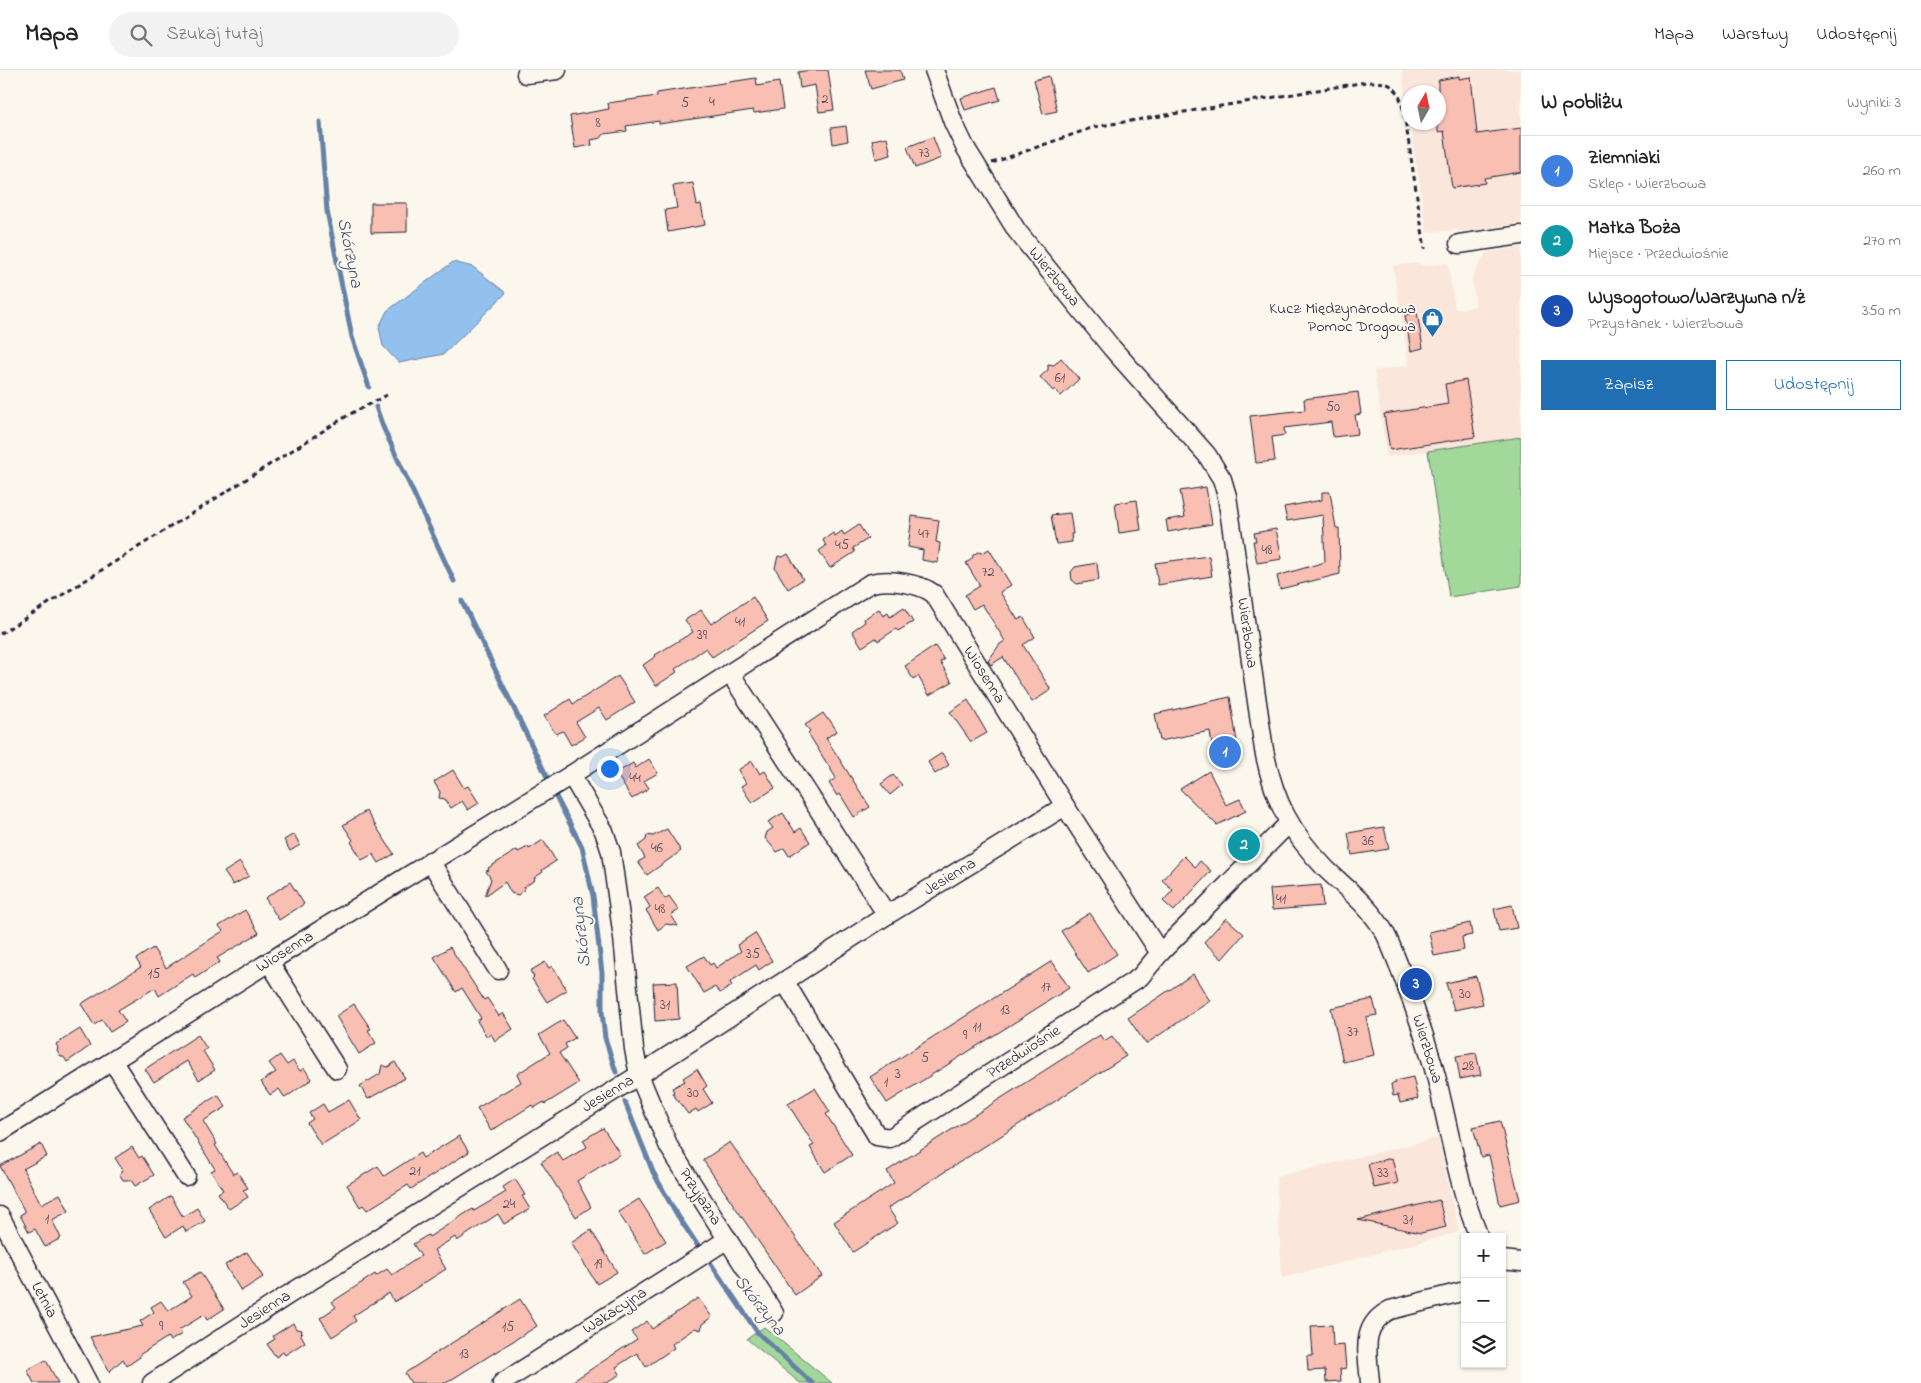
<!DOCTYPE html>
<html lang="pl">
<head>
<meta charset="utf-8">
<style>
  body { margin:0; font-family:"Indie Flower",sans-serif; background:#f2f2f2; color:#222 }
  .controls { position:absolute; right:15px; bottom:15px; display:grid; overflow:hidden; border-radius:0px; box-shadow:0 1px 4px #0004 }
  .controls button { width:45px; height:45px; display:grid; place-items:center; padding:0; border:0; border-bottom:1px solid #e0e0e0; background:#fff; color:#222; font:25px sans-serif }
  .compass { position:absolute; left:1401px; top:15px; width:45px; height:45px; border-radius:50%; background:#fff; box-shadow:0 1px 4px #0004; rotate:9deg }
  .you { position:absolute; left:609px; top:698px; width:18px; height:18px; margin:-12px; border:4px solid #fff; border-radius:50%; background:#1a73e8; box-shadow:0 0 0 8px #1a73e833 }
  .badge { display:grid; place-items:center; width:32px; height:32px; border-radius:50%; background:#1f6fb2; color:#fff; font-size:16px; font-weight:700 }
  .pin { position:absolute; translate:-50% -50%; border:2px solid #fff; box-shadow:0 1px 5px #0006 }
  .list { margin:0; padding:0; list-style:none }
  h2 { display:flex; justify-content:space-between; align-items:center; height:65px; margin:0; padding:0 20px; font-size:21px }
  h2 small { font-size:16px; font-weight:400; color:#767676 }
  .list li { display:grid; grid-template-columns:32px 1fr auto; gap:15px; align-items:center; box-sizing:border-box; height:70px; padding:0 20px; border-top:1px solid #e0e0e0 }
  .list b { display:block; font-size:19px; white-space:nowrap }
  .list p { margin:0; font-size:16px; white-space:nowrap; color:#767676 }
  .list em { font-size:16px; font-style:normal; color:#767676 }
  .actions { display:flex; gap:10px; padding:15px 20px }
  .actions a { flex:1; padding:11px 0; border:1px solid #1f6fb2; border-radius:0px; text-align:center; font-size:18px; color:#1f6fb2 }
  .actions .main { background:#1f6fb2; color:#fff }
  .icon { flex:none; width:28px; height:28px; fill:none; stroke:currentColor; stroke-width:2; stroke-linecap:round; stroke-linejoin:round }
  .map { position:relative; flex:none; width:1521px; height:1313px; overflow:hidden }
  header { display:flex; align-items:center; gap:30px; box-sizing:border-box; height:70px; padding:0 25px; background:#fff; border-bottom:1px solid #e0e0e0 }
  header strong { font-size:24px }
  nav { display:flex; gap:28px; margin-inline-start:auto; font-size:18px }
  .search { width:350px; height:45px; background:#f2f2f2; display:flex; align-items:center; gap:12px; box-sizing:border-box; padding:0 18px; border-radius:28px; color:#767676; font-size:19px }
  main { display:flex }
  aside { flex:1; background:#fff }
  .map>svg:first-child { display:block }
  .built { fill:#fae6db }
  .green { fill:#a3d89b; stroke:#627d6b }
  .water { fill:#93c1ed; stroke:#6681a6 }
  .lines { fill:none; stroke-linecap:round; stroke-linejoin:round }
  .stream { stroke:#6681a6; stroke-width:5 }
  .building { fill:#f9bfb3; stroke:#22223b }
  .minor-casing { stroke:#22223b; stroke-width:21 }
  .path { stroke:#22223b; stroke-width:3; stroke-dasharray:5 4; stroke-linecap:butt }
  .minor { stroke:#fbf7ec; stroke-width:18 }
  .labels { text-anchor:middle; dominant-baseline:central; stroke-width:4; stroke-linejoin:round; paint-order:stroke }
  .number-label { font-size:14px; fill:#584959 }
  .street-label { font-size:16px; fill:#22223b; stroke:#fbf7ec }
  .poi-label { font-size:16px; fill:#22223b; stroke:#fbf7ec; text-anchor:end }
  .water-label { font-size:18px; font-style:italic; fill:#445270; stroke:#fbf7ec }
</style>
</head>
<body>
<header>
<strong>Mapa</strong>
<div class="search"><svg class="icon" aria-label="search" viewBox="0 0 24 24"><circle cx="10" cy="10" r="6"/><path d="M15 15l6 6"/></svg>Szukaj tutaj</div>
<nav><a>Mapa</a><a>Warstwy</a><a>Udostępnij</a></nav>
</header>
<main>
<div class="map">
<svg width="1521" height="1313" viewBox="0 0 1521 1313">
  <rect width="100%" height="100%" fill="#fbf7ec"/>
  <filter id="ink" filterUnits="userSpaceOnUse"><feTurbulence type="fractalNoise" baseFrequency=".02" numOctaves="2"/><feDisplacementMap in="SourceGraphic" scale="10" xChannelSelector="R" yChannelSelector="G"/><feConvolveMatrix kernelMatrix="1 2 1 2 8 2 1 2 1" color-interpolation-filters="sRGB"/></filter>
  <g filter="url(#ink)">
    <g class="built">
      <path d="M1402,0H1521V153L1462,162L1456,160L1427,162L1410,53L1438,52V22H1408V43Z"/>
      <path d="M1521,177V367L1387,387L1374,301L1409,295L1393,196L1417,193L1424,196L1448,193L1455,239L1468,238L1476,236L1472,208L1486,183Z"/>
      <path d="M1438,1068L1459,1162L1282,1208L1276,1107Z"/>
    </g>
    <g class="green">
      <path d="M1521,367V516L1449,527L1428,381Z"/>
      <path d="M764,1257L832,1313H800L747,1269Z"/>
    </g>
    <path class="water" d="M453,192L473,197L506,223L444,284L399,293L383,276L379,257L387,241Z"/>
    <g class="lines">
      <g class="stream">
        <path d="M320,52L327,141L352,267L369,317"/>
        <path d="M376,337L383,357L454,511"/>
        <path d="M462,531L547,707"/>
        <path d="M555,725L582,777L593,826L602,903V942L605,968L616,1002"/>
        <path d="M625,1032L653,1102L674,1140L700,1179"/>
        <path d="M711,1194L758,1263L812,1313"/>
      </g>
    </g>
    <g class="building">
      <path d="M812,0H828L834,40L819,42L815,15L800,18L798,2Z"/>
      <path d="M865,0H900L903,10L871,19Z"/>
      <path d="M1049,6L1057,41L1043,44L1034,10Z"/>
      <path d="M1459,6V9L1471,7L1477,64L1521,58V102L1484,108L1485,113L1452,118L1444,61L1438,62V12L1439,10Z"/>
      <path d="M756,8L757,16L779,12L783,39L754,43L753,40L659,54V51L626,56L627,61L604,64L601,68L591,70L592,75L575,78L570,46L609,39L608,33L657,26V23Z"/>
      <path d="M996,17L1000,30L965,40L961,28Z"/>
      <path d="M846,56L848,71L833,74L831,58Z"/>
      <path d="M887,67L891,85L876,89L872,70Z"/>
      <path d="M933,67L941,88L915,98L907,77Z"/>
      <path d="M693,113L697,135L701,134L705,155L668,162L665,140L677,138L673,116Z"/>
      <path d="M371,133H407V162L371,163Z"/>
      <path d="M1417,242L1423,278L1411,281L1405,245Z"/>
      <path d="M1061,288L1079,309L1061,326L1055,319L1053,321L1040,307L1048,300V294L1054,295Z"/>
      <path d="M1466,310L1475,367L1390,380L1384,344L1448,334L1445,314Z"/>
      <path d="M1358,322L1361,344L1355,345L1358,364L1333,367L1331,352L1284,358L1285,365L1272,367L1275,391L1256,393L1250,346L1305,340L1304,329Z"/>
      <path d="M1206,417L1212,454L1168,462L1166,450L1185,447L1180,421Z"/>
      <path d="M1322,422H1330L1336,458H1339L1340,504L1280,519L1277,506L1325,492L1323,445L1287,451L1284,437L1322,430Z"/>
      <path d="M1137,430L1141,460L1119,463L1115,433Z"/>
      <path d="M1070,443L1073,464H1071L1072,472L1056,474L1051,445Z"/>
      <path d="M912,446L939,450L936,472L940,473L938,493L922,490L923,480L908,477Z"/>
      <path d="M859,455L868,469L853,478L855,482L830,498L819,481L826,476L823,470L833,463L835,466L842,461L844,465Z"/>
      <path d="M1276,459L1282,489L1257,493L1253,471H1256L1254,463Z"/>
      <path d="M989,479L1011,515L1000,522L1018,550L1023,547L1035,567L1023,575L1051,620L1032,632L1003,587L991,595L988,591L1000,574L1005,571L982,534L973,539L965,525L980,516L966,493L972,489L973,485L978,482L982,483Z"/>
      <path d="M788,484L803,509L788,519L775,498L778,486L783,487Z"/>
      <path d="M1209,486L1212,506L1158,515L1155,493Z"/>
      <path d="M1097,493L1099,510L1077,514L1072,510L1071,502L1075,497Z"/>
      <path d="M753,527L768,551L712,587L706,578L675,599L677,602L656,616L643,595L656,586L655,585L693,562L685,550L701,540L711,554Z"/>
      <path d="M904,538L913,552L898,561L896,559L878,571L876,568L862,577L852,561L865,552L864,549L879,539L883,546L888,543L890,547Z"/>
      <path d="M935,576L944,590L940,592L952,612L929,625L918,606L913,609L905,596Z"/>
      <path d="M618,606L635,632L607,650L599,638L576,652L585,667L571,675L563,661L556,664L544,646L570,629L573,634Z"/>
      <path d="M1230,627L1240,691L1215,696L1210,661L1160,671L1155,644Z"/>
      <path d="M968,630L987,663L971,672L950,642Z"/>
      <path d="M823,643L828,650L829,649L837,661L826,668L870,737L854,747L840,724L837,726L829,713L836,708L808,663L810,661L805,655Z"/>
      <path d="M942,683L949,695L935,704L928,692Z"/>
      <path d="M649,689L658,703L644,711L649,718L632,729L616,703L633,693L636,698Z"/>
      <path d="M752,691L760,704L765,701L775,718L752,733L741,716L746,713L738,700Z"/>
      <path d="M453,700L464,718L468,716L479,733L468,740L462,731L451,738L445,729L439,728L440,722L434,712Z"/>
      <path d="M1209,701L1226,735L1240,729L1246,741L1217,755L1180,719Z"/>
      <path d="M893,705L902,715L890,725L881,714Z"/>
      <path d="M366,741L394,784L379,793L373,784L362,790L351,772L353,770L343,755Z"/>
      <path d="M783,743L795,762L801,758L810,772L789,786L784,778L777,782L765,768L767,762L773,758L768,752Z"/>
      <path d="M1384,757L1389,779L1352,785L1348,763Z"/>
      <path d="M667,759L681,781L647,805L638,792L645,788L638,776L646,770L647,765L653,766Z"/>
      <path d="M294,764L300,775L290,781L284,770Z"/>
      <path d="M543,770L556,791L542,800L543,802L534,808L535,810L524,817V820L518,825L511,823L505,812L485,826L491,809L486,801L489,800L488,798L517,780L518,782L528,777L529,779Z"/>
      <path d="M1184,786L1195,797L1200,791L1211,801L1174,841L1163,831L1173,820L1162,810Z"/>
      <path d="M240,792L249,806L233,815L224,802Z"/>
      <path d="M290,812L304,834L279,850L265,828Z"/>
      <path d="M1321,815L1323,836L1272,840L1270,819Z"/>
      <path d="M658,818L665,829L669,826L679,840L671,845L678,856L666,854L658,860L646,840L650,837L644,827Z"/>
      <path d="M1512,835L1517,858L1499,861L1494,839Z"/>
      <path d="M245,840L259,863L217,888L220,892L195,908L193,904L159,926L155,918L118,940L126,952L110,962L102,950L94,955L81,934L141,897L136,889L153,878L166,898L223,861L219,856Z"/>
      <path d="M1090,843L1117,884L1088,903L1061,861Z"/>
      <path d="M1226,848L1244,864L1222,889L1204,872Z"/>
      <path d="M1470,853L1472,865L1462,867L1464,880L1434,886L1429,862Z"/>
      <path d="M755,863L772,891L759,900L756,895L730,912L732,916L720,923L715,917L704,923L687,896L704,886L710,895L713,893L716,898L741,881L737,875Z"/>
      <path d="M450,877L484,930L487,928L499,946L503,943L513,959L495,971L491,964L487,967L477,951L481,948L462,918L456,922L434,887Z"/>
      <path d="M1052,891L1069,918L887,1033L870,1007Z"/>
      <path d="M545,892L549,898L552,896L567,920L547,932L532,909L534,907L530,901Z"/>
      <path d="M1193,904L1210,931L1146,974L1128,948Z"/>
      <path d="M1476,906L1483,934L1454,940L1446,913Z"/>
      <path d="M677,912L679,949L655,951L653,913Z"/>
      <path d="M1373,929L1377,945L1366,947L1374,985L1343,992L1331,938Z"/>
      <path d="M354,934L371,959L368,960L376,973L359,984L336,946Z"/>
      <path d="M563,950L575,968L565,974L567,978L559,983L579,1013L545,1034L544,1032L534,1038L532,1035L491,1061L477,1038L521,1012L517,1004L550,983L539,965Z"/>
      <path d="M80,959L90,976L67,992L64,987H61L57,981L58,978L56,974Z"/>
      <path d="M198,965L207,979L203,981L215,1000L199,1010L187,991L154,1012L145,999Z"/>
      <path d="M1100,965L1104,971L1112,966L1126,986L888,1138L898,1153L853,1182L834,1152L894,1113L887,1101Z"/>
      <path d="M1476,983L1481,1005L1460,1009L1456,986Z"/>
      <path d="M280,985L287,995L293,991L300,1001L304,998L312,1009L285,1028L279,1019L270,1025L261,1012L276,1002L269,993Z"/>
      <path d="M395,992L405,1008L368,1029L360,1016L380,1004L382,995L388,997Z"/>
      <path d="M697,999L707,1016L703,1019L712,1033L698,1042L696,1039L688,1044L672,1023L674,1022L672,1018L685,1011L683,1008Z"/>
      <path d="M1413,1007L1418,1029L1400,1033L1398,1025L1393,1026L1391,1014L1396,1013L1395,1011Z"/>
      <path d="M815,1018L830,1042L826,1044L852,1085L825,1102L810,1077L814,1075L788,1034Z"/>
      <path d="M218,1025L226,1037L203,1051L217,1074L215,1075L233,1104L237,1102L248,1118L243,1120L248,1127L229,1139L218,1123L223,1120L211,1101L215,1099L182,1047Z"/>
      <path d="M349,1030L361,1050L321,1075L307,1053L313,1049L309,1043L323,1034L328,1042Z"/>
      <path d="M1500,1051L1520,1130L1500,1135L1489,1085L1481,1087L1473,1057Z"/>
      <path d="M603,1058L620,1084L577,1111L591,1137L576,1147L541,1092L557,1082L563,1091L587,1077L583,1070Z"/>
      <path d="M459,1066L469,1082L411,1119L408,1115L367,1140L363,1135L360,1137L347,1115L378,1096L384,1106L420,1083L423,1088Z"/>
      <path d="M730,1072L822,1206L795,1225L703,1090Z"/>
      <path d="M41,1074L47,1086L23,1099L41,1134L60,1124L69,1141L52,1150L61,1168L45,1177L35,1159L29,1162L20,1145L25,1142L0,1096Z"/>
      <path d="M132,1077L139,1088L142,1086L154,1105L135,1116L131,1110H123L120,1105L122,1099L115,1088Z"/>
      <path d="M1392,1088L1398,1113L1374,1118L1368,1094Z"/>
      <path d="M515,1109L525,1125L522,1126L530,1139L504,1154L498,1144L457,1171L455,1167L434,1180L446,1199L394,1232L389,1223L353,1246L356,1251L332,1267L320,1248L336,1237L332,1232L375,1204L376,1206L387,1199L392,1205L421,1186L413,1174L428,1165L429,1167L466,1143L473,1139L474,1141L506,1122L503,1117Z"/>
      <path d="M171,1126L183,1147L197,1138L205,1151L186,1162L183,1156L166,1167L149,1140Z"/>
      <path d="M639,1129L666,1171L645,1184L618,1142Z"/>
      <path d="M1439,1130L1446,1157L1421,1163L1358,1150Z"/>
      <path d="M591,1160L617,1202L597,1214L571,1173Z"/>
      <path d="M247,1182L263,1207L241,1221L225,1195Z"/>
      <path d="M200,1202L224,1239L207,1250L204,1245L179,1260L182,1264L170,1271L168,1267L139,1285L140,1287L127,1296L123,1289L109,1302L90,1267L143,1256L140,1251L154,1242L151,1237L161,1231L168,1241L192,1226L183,1212Z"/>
      <path d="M698,1228L712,1247L702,1254L701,1260L695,1258L672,1274L674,1278L646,1297L637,1283L616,1297L620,1304L607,1313H570L637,1269L631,1262L647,1251L652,1259Z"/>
      <path d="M520,1229L537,1256L446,1313H411L405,1303Z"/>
      <path d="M293,1253L296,1259L302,1260L301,1265L305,1272L285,1285L283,1282L276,1287L267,1274L275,1269L273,1266Z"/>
      <path d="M1332,1255L1333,1276L1344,1275L1346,1298L1340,1299L1341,1311L1326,1312L1325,1300L1308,1301L1307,1286H1313L1311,1256Z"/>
      <path d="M46,1290L58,1313H34L27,1300Z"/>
    </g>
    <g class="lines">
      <defs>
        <g id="minor">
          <path d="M934,0L953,52L965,77L1017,161L1111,277L1207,385L1222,409L1227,426L1264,680C1274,731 1290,762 1326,799C1347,819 1371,838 1385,863C1392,877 1398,894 1404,909C1416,941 1427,973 1436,1006C1449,1059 1458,1116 1479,1167"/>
          <path d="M526,4L557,0"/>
          <path d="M1459,174L1521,165"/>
          <path d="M730,603L887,845"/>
          <path d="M571,705L604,761L611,782L623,868L634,979L639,1005L669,1077L774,1243"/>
          <path d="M430,791L498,900"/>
          <path d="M269,892L337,999"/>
          <path d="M785,912L877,1066L890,1068L1140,907L1160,883L1289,753"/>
          <path d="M113,992L186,1106"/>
          <path d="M0,1062L269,892L571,705L869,514C886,508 920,513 934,524L1065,736L1160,883"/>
          <path d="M0,1146L88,1313"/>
          <path d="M1502,1190L1521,1192"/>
          <path d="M152,1313L288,1225L639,1005L887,845L1065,736"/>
          <path d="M502,1313L728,1169"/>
          <path d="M1370,1313C1368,1283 1359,1256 1390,1240L1465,1221"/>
        </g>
      </defs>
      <use href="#minor" class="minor-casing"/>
      <g class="path">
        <path d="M992,93L1094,57L1366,12C1393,11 1398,17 1404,42L1425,179"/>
        <path d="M0,564L350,344L387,325"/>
      </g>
      <use href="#minor" class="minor"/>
    </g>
  </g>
  <defs>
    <symbol id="shop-pin" viewBox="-11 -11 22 30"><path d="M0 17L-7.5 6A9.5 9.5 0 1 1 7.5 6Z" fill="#1f6fb2" stroke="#fbf7ec"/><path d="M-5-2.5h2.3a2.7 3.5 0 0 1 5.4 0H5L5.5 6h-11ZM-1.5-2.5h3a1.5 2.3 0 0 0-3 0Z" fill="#fff"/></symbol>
  </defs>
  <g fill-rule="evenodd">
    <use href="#shop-pin" x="1420" y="236" width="25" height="34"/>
  </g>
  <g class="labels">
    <g class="number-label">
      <text x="825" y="29">2</text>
      <text x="712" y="32">4</text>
      <text x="685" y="33">5</text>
      <text x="598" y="53">8</text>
      <text x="924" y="83">73</text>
      <text x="1060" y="308">61</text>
      <text x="1333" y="337">50</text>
      <text x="924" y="464">47</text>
      <text x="842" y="475">45</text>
      <text x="1267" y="480">48</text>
      <text x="988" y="502">72</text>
      <text x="740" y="552">41</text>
      <text x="702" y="565">39</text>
      <text x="635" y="708">44</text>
      <text x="1368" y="771">36</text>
      <text x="657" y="778">46</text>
      <text x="1281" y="829">41</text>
      <text x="660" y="839">48</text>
      <text x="753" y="884">35</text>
      <text x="154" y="904">15</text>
      <text x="1046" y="917">17</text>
      <text x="1465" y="924">30</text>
      <text x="665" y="935">31</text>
      <text x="1005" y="940">13</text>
      <text x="977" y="957">11</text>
      <text x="1353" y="962">37</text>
      <text x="965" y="965">9</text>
      <text x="925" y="988">5</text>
      <text x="1468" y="996">28</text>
      <text x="898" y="1004">3</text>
      <text x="886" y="1012">1</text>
      <text x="693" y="1023">30</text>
      <text x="415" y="1101">21</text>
      <text x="1383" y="1103">33</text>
      <text x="509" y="1134">24</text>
      <text x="47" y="1149">1</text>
      <text x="1408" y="1150">31</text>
      <text x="598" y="1194">19</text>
      <text x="161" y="1256">9</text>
      <text x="508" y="1257">15</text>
      <text x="464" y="1284">13</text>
    </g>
    <g class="street-label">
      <text transform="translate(1054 207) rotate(51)">Wierzbowa</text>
      <text transform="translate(1247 563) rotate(82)">Wierzbowa</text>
      <text transform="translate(984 605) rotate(58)">Wiosenna</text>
      <text transform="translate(950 807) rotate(-31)">Jesienna</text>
      <text transform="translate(285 882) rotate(-32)">Wiosenna</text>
      <text transform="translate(1427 979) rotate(73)">Wierzbowa</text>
      <text transform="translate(1024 982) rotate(-33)">Przedwiośnie</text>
      <text transform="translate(608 1024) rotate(-31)">Jesienna</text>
      <text transform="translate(700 1127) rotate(57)">Przyjazna</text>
      <text transform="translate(44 1230) rotate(62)">Letnia</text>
      <text transform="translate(265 1240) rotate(-33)">Jesienna</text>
      <text transform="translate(615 1241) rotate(-33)">Wakacyjna</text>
    </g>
    <g class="poi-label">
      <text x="1416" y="239">Kucz: Międzynarodowa<tspan x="1416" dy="18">Pomoc Drogowa</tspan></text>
    </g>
    <g class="water-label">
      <text transform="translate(349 183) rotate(79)">Skórzyna</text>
      <text transform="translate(582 862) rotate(-96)">Skórzyna</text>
      <text transform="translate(759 1236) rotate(52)">Skórzyna</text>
    </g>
  </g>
</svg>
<div class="controls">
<button>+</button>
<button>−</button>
<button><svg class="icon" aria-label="layers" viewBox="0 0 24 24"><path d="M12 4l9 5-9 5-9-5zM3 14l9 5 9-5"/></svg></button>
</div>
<svg class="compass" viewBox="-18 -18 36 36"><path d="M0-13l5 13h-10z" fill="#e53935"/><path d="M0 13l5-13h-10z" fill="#767676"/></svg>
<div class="you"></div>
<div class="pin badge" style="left:1225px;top:682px;background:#3f7fe0">1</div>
<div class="pin badge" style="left:1244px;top:775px;background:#0f9aa8">2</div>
<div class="pin badge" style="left:1416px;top:914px;background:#1a4fb4">3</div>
</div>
<aside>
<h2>W pobliżu<small>Wyniki: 3</small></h2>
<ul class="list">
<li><span class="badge" style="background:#3f7fe0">1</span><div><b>Ziemniaki</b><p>Sklep · Wierzbowa</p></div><em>260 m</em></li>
<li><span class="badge" style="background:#0f9aa8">2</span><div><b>Matka Boża</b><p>Miejsce · Przedwiośnie</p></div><em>270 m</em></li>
<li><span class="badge" style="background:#1a4fb4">3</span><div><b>Wysogotowo/Warzywna n/ż</b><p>Przystanek · Wierzbowa</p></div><em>350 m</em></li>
</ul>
<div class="actions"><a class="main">Zapisz</a><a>Udostępnij</a></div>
</aside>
</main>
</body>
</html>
